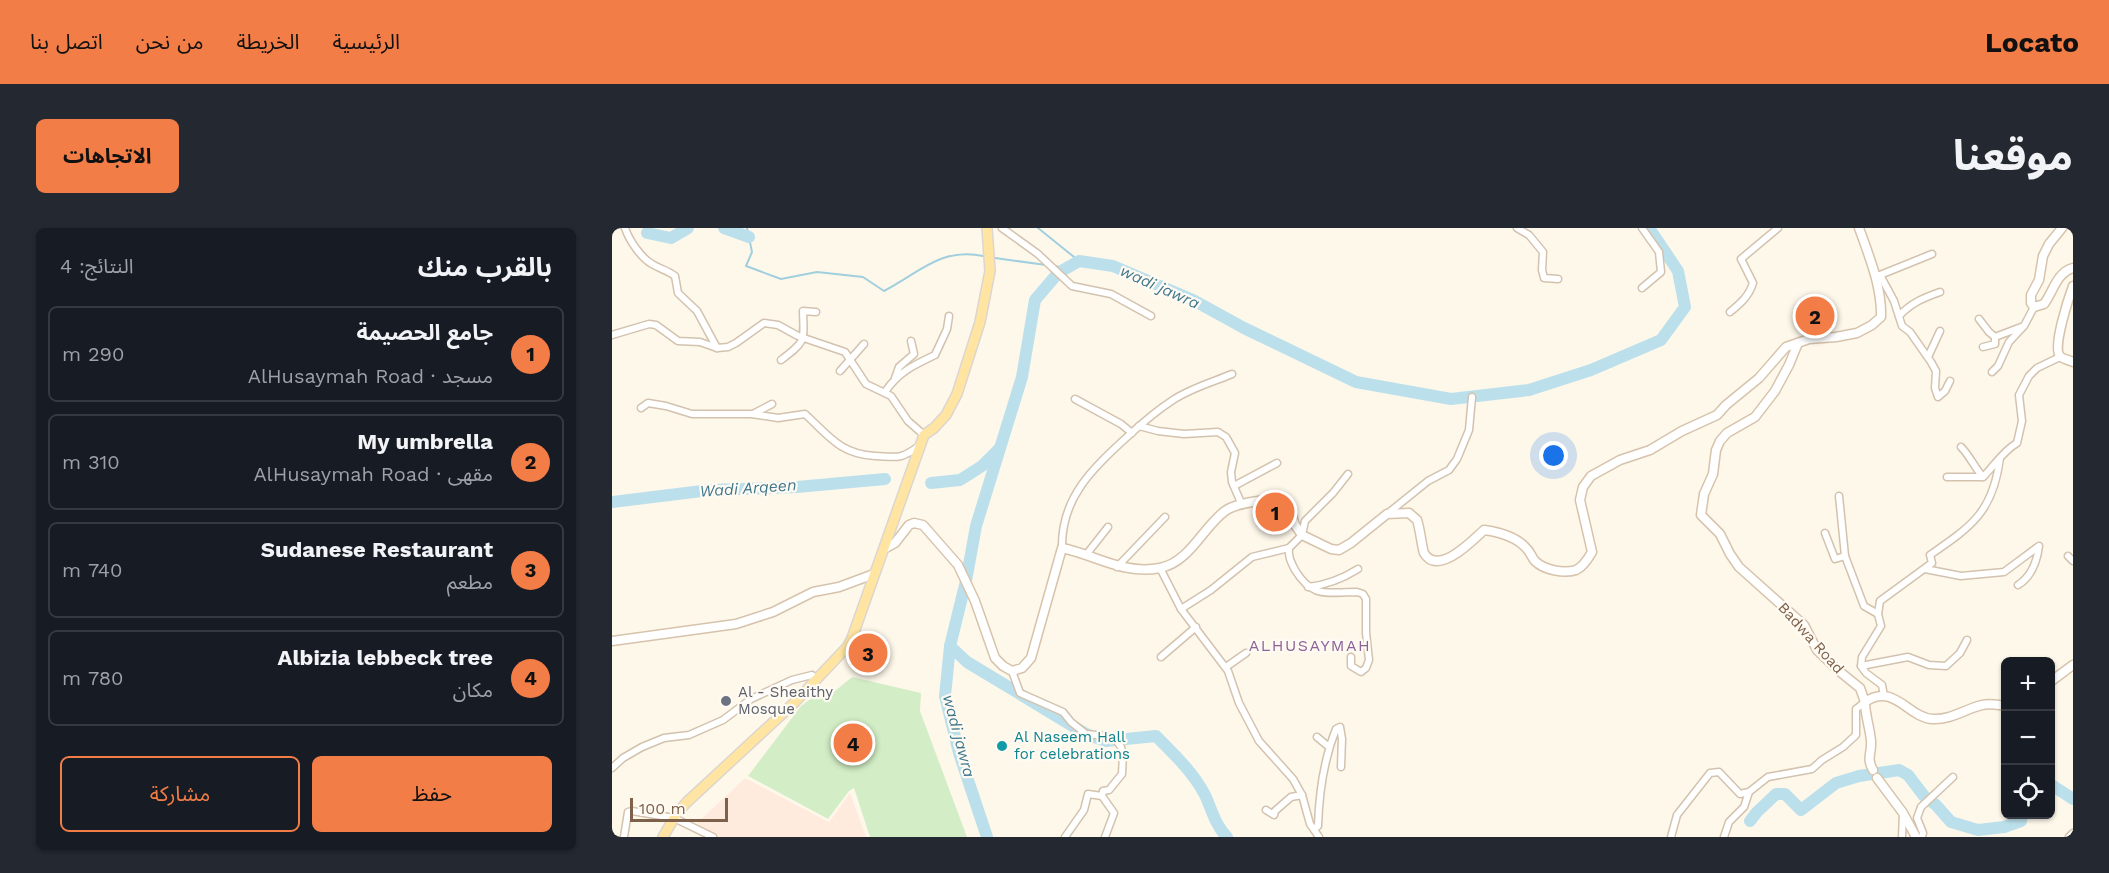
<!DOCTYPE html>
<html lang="ar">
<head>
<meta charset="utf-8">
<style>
  body { margin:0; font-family:"Work Sans","Noto Sans Arabic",sans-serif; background:#242831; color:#f1f3f6; direction:rtl }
  .controls { position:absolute; right:18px; bottom:18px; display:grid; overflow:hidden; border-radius:9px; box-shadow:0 2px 4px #0004 }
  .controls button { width:54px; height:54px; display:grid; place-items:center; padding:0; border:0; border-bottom:2px solid #363941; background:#171b24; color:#f1f3f6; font:30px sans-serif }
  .scale { position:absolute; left:18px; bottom:15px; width:98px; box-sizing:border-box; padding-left:6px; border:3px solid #7d614a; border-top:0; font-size:16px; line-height:21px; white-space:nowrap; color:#7d614a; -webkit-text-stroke:4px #fffbf3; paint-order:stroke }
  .you { position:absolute; left:942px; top:228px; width:21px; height:21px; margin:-15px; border:4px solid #fff; border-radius:50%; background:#1a73e8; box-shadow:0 0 0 9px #1a73e833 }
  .badge { display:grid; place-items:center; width:39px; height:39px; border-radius:50%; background:#f27d46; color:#111; font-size:20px; font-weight:700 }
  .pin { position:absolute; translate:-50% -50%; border:3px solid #fff; box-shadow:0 2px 6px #0006 }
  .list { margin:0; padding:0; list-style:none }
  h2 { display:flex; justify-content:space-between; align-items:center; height:78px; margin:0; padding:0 24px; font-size:26px }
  h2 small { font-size:20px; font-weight:400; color:#9ea1a6 }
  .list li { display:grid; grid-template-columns:39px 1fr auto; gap:18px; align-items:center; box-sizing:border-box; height:96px; margin:0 12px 12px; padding:0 12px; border:2px solid #363941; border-radius:9px }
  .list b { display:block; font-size:22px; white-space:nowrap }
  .list p { margin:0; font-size:20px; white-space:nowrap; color:#9ea1a6 }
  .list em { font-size:20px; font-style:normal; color:#9ea1a6 }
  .actions { display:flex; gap:12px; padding:18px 24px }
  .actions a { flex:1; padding:14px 0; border:2px solid #f27d46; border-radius:9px; text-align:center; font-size:21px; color:#f27d46 }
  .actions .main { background:#f27d46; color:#111 }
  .icon { flex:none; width:33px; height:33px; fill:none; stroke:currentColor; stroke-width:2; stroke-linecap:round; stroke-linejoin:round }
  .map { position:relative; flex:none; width:1461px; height:609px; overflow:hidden; direction:ltr; border-radius:9px }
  header { display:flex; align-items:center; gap:36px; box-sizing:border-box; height:84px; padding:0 30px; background:#f27d46; color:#111 }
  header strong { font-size:28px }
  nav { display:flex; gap:33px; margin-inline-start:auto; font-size:21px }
  .intro { display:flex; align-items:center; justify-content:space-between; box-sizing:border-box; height:144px; padding:0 36px }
  h1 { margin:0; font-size:42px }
  .button { padding:15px 27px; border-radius:9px; background:#f27d46; color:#111; font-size:21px; font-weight:700 }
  main { display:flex; gap:36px; padding:0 36px }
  aside { flex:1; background:#171b24; border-radius:9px; box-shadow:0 2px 4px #0004 }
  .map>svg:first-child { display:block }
  .commercial { fill:#ffebde }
  .green { fill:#d3eec6 }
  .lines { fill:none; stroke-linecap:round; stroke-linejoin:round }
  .stream { stroke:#a1cfde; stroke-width:2 }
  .river { stroke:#bce0eb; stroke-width:12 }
  .street-casing { stroke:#d3c2ae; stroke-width:9 }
  .secondary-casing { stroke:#d7c3ab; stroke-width:11 }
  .primary-casing { stroke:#ddd6d0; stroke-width:12 }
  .street { stroke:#fff; stroke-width:6 }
  .secondary { stroke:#fff; stroke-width:8 }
  .primary { stroke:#ffe5a1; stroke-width:9 }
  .worship-dot { fill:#6b7280; stroke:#fffbf3; stroke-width:2 }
  .culture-dot { fill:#0f9aa8; stroke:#fffbf3; stroke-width:2 }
  .labels { text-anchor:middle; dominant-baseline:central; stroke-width:4.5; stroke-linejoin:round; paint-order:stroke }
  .street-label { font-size:15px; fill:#7d614a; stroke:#fffbf3 }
  .worship-label { font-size:15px; fill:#5b616d; stroke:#fffbf3; text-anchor:start }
  .culture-label { font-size:15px; fill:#0d838f; stroke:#fffbf3; text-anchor:start }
  .water-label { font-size:16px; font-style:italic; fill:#3e778b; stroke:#fffbf3 }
  .neighbourhood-label { font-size:16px; letter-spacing:1.5px; fill:#8c6298; stroke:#fffbf3 }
</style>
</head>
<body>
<header>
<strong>Locato</strong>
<nav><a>الرئيسية</a><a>الخريطة</a><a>من نحن</a><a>اتصل بنا</a></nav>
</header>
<div class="intro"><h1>موقعنا</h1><a class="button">الاتجاهات</a></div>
<main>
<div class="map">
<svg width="1461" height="609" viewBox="0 0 1461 609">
  <rect width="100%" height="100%" fill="#fef8eb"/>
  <path class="commercial" d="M133,550L217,594L238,565L254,609H105L83,597Z"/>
  <path class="green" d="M240,449L309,465L308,483L355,609H258L242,560L237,563L216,591L136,548L189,478L213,460L223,463Z"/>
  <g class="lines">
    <g class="stream">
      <path d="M135,0L140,24L134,38L169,51L205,44L251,49L272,63C307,45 329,19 371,28"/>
      <path d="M426,0L467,33"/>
      <path d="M383,30L434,37"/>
      <path d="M442,38L455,40"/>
    </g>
    <g class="river">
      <path d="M112,0L137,9"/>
      <path d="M35,5L59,10L76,0"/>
      <path d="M319,255L348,252L370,238L387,221"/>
      <path d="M0,274L98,262L185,259L273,251"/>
      <path d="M338,418L355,434L474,506L494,513L544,508C562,526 581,544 593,567C600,582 603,597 615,609"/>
      <path d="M1438,556L1461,571"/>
      <path d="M1138,593L1145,584L1164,566H1173L1189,582L1224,555L1247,548L1287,542L1296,547L1312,568L1324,577L1339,594L1366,602L1392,599L1409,593L1410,586"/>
      <path d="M375,609L347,525L333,468L338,418L354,353L364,298L410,149L423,72L446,45L467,33L501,38L581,72L632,100L744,154L839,171L917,162L979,142L1049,112L1073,79L1066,43L1037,0"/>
    </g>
    <defs>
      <g id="street">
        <path d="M13,0C17,12 29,30 40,36C48,41 55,42 63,48L66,65L85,83L105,120"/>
        <path d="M390,0L426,26L460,58L499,66L539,88"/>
        <path d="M905,0L917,7L931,24L930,42L932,50L946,51"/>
        <path d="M1268,47L1320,26"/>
        <path d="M1263,48L1268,47L1282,73L1290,98L1298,104L1319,134L1324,143L1323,160L1326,169L1333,163L1338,153"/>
        <path d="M1030,60L1049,44L1047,24L1030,0"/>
        <path d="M1118,84C1129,75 1137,68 1141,55L1129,31L1166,0"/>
        <path d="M1287,88C1299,75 1311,70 1328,64"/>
        <path d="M1367,91L1377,104L1383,109L1412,98L1422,79"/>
        <path d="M0,107L37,96L44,97L66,113L88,114L105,120L116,119L124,115L152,95L166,97L186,108L233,124L254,156L279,168L296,193L312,207"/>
        <path d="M1371,119L1383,116V109"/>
        <path d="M1316,129L1328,103"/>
        <path d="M169,132C194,113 192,114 191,83L204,84"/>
        <path d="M228,143L252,116"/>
        <path d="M1380,144L1386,138L1397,114L1411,99"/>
        <path d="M283,150L287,139L302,126L299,113"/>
        <path d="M273,164C286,144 302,137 323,127L335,101L337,88"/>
        <path d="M463,171L509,196L520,205"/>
        <path d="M29,180L36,175L54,178L80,186H140L166,190L193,186C217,208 228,226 263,228C285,229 288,232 307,218"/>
        <path d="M141,186L160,176"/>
        <path d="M527,198L546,203L572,206L606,204L614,209L623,225L619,244L620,254L630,277"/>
        <path d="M1349,219C1358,228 1362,239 1371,249"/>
        <path d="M1335,249H1371C1382,238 1391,223 1405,215L1410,193L1407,167L1417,148L1425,140L1448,129"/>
        <path d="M622,258L665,235"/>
        <path d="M1227,268L1233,328L1252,378L1266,386"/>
        <path d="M775,286L816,253L837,242L845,231L857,202L860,169"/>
        <path d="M1213,305L1223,331L1233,328"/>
        <path d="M450,320C449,270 480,241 515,209C529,196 544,183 561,172C579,160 601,154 620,146"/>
        <path d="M677,320C676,329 679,334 683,342C701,371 714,364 745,364L751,366L754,371V405L757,432L754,440L749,444L739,438V429"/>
        <path d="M474,327L496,299"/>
        <path d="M1456,328L1461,333"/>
        <path d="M505,339L553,289"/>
        <path d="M548,340L569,381L599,362L640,329L677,320L690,307L693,293L721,265L736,246"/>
        <path d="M1313,341L1349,348L1392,344L1427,318C1425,334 1419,349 1406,357"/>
        <path d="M696,359C715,357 730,351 746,341"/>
        <path d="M569,381L616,443L627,475L647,513L681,551L690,567L698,596L707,609"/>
        <path d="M549,429L584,399"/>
        <path d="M1249,438L1296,429L1317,437L1334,438L1348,425L1355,412"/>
        <path d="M614,439L634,425"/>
        <path d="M400,443L408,465L451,484L459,494L474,506L495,508L504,512L509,519L511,526L510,546L497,562L491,563L490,568L502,585L493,609"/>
        <path d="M1272,468L1270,457L1254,445L1249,438L1250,429L1269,398L1266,386L1268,373L1320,335L1318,327C1360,298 1381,284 1388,230"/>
        <path d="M705,509L717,519"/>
        <path d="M0,540L11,530L30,519L52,510L77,507L111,492L139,471L180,452L200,447L205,451"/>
        <path d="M654,582L662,587L663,583L679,569L690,567"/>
        <path d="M702,601L706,598C707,565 712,531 724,501L728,499L730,511L729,539"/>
        <path d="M12,609L16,584L20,583L62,590L101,609"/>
        <path d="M453,609L472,582L476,566L490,568"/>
        <path d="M1059,609L1065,587L1098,545L1107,544L1128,566L1137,564L1156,549L1200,541L1210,532L1231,519L1244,507V481L1253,474"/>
        <path d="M1112,609L1117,594L1132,579L1137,564"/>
        <path d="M1290,609L1291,586"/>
        <path d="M1310,609L1311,605L1305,590L1309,579L1341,549"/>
        <path d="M1457,609L1461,605"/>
      </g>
      <g id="secondary">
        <path d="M1450,0L1437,16L1431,28L1427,52L1419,67V75L1422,79L1432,76C1441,64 1445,44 1461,40"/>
        <path d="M1461,58C1457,69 1440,120 1448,128C1450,131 1458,132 1461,134"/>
        <path d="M1186,115L1177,137L1163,163L1143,189L1115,205L1108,213L1104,222L1101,246L1092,266L1089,287L1108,306L1118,326L1127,339L1192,397L1205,422L1227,443L1248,460L1253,474"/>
        <path d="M272,321L283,315L297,297L302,295L311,297L346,337L363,373L383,430L391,438L400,443L410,440L419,430L450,320C484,327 511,347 548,340C578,334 591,299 613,283C625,274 656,272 671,269L676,275L683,297L690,307L719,321L727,322L739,315L775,286L797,285L805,292C808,300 810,320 812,325C826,349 861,312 872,302C887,304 905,309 915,321C919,325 920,330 923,333C932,342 952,346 964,342C971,339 976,331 980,324L968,272L971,259L979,248L1008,232L1038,222L1070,203L1105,187L1114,177L1147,150L1174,119L1197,111L1224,109L1245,105L1260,97L1269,89C1270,59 1257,28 1247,0"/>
        <path d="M0,413L124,396L161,384L201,364L227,359L262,346"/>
        <path d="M1438,454L1461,437"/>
        <path d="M1261,542C1254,530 1260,525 1259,513C1258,500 1253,487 1253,474C1282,454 1296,490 1321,491C1339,492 1353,481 1370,477C1378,475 1386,477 1394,478"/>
        <path d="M1265,550L1291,585L1304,609"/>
      </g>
      <path id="primary" d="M51,609L65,585L75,574L183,474L236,418L240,410L312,207L322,200L334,187L345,166L368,94L378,43L375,0"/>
    </defs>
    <use href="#street" class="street-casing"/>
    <use href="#secondary" class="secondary-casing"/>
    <use href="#primary" class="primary-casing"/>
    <use href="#street" class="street"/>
    <use href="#secondary" class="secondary"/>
    <use href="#primary" class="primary"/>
  </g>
  <circle class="worship-dot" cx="114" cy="473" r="6"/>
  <circle class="culture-dot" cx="390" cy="518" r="6"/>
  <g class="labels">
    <g class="street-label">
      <text transform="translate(1199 410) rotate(48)">Badwa Road</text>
    </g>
    <g class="worship-label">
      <text x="126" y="464">Al - Sheaithy<tspan x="126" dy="17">Mosque</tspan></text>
    </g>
    <g class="culture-label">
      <text x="402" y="509">Al Naseem Hall<tspan x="402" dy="17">for celebrations</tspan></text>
    </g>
    <g class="water-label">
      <text transform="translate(548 59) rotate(24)">wadi jawra</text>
      <text transform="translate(136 260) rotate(-4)">Wadi Arqeen</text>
      <text transform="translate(347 508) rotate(75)">wadi jawra</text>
    </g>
    <g class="neighbourhood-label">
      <text x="698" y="417">ALHUSAYMAH</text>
    </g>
  </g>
</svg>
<div class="controls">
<button>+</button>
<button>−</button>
<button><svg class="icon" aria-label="locate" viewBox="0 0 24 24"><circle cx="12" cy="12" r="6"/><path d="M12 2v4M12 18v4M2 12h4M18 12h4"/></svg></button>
</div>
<div class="scale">100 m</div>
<div class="you"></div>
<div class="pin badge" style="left:663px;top:284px">1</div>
<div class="pin badge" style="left:1203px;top:88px">2</div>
<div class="pin badge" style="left:256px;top:425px">3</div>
<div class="pin badge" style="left:241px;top:515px">4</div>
</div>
<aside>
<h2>بالقرب منك<small>النتائج: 4</small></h2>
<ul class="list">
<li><span class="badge">1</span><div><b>جامع الحصيمة</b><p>مسجد · AlHusaymah Road</p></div><em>290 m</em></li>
<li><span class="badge">2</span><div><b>My umbrella</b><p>مقهى · AlHusaymah Road</p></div><em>310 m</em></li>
<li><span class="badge">3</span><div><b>Sudanese Restaurant</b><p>مطعم</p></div><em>740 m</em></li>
<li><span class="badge">4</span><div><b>Albizia lebbeck tree</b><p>مكان</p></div><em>780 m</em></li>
</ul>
<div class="actions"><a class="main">حفظ</a><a>مشاركة</a></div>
</aside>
</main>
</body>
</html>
